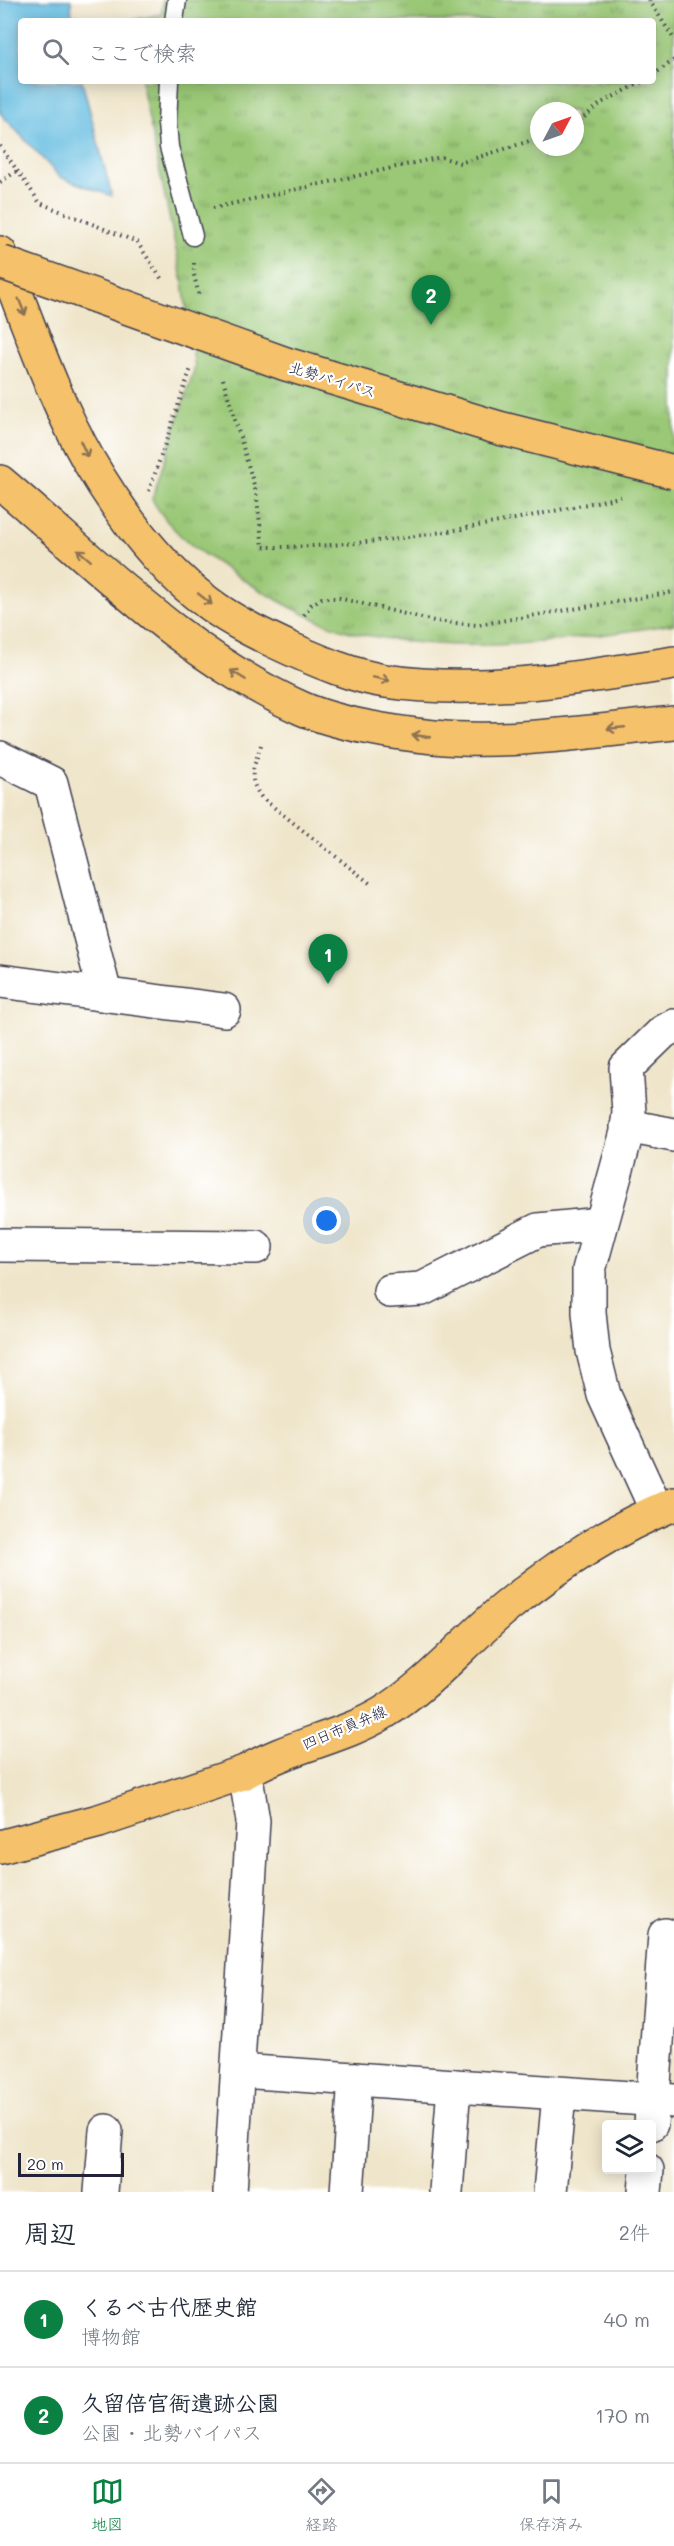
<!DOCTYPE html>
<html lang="ja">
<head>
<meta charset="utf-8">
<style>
  body { margin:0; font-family:Mali,"Klee One",sans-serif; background:#f2f2f3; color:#1f2937 }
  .controls { position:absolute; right:18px; bottom:18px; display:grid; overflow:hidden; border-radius:6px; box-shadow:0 3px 15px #0003 }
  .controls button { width:54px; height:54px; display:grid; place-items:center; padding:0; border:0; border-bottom:2px solid #e0e1e3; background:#fff; color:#1f2937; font:30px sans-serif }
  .compass { position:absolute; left:530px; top:102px; width:54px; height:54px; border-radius:50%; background:#fff; box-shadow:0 3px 15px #0003; rotate:49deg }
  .scale { position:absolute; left:18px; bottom:15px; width:106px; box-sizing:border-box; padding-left:6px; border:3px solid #22223b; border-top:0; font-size:16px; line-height:21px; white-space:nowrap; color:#22223b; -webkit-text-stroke:4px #fff; paint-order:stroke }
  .you { position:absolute; left:327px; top:1221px; width:21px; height:21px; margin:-15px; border:4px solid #fff; border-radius:50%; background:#1a73e8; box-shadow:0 0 0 9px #1a73e833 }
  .badge { display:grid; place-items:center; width:39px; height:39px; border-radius:50%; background:#0b8043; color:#fff; font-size:20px; font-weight:700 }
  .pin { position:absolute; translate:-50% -50px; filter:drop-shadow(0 2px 3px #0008) }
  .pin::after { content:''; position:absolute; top:32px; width:21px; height:18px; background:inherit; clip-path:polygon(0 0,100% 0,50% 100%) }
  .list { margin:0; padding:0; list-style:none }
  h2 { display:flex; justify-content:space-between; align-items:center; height:78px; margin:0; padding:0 24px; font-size:26px }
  h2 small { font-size:20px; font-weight:400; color:#747a83 }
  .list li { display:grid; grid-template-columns:39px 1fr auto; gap:18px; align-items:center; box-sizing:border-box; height:96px; padding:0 24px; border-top:2px solid #e0e1e3 }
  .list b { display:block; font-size:22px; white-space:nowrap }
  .list p { margin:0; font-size:20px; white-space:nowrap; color:#747a83 }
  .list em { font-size:20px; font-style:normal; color:#747a83 }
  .icon { flex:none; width:33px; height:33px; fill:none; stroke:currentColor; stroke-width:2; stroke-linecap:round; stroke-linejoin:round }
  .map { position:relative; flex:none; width:674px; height:2192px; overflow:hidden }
  .search { position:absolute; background:#fff; box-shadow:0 3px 15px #0003; left:18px; right:18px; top:18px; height:66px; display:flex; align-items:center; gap:15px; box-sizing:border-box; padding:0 21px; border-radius:6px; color:#747a83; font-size:22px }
  .sheet { height:270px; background:#fff }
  nav { display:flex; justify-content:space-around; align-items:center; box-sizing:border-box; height:84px; border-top:2px solid #e0e1e3; background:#fff; font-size:16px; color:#747a83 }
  nav a { display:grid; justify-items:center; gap:3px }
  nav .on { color:#0b8043 }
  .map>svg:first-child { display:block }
  .park { fill:url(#park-tufts); stroke:#5e7558; stroke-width:1.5; fill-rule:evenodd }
  .water { fill:#63bce0; stroke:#426f8e; stroke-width:1.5 }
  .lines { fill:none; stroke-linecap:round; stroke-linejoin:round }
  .lane-casing { stroke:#413f50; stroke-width:21 }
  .street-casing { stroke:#413f50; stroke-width:36 }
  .primary-casing { stroke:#413f50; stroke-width:36 }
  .highway-casing { stroke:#413f50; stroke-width:36 }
  .path { stroke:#413f50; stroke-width:4; stroke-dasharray:1.5 4.5; stroke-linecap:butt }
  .lane { stroke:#fff; stroke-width:18 }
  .street { stroke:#fff; stroke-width:33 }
  .primary { stroke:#f5c16b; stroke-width:33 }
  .highway { stroke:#f5c16b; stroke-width:33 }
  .highway-bridge-casing { stroke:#413f50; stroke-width:36; stroke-linecap:butt }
  .highway-bridge { stroke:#f5c16b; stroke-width:33 }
  .oneway { stroke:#8c7253 }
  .labels { text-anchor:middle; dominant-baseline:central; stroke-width:4.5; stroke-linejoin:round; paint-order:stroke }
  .street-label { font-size:15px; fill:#22223b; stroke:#fff }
</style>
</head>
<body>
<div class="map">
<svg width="674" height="2192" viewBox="0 0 674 2192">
  <defs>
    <pattern id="park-tufts" width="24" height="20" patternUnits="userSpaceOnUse" patternTransform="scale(1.5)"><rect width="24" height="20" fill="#9ac876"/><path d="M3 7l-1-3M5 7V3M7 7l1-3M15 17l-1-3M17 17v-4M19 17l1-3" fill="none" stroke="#7da262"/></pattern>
  </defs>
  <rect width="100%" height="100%" fill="#fff"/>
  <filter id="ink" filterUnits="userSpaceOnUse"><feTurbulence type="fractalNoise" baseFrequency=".0167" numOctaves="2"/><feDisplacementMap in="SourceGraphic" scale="12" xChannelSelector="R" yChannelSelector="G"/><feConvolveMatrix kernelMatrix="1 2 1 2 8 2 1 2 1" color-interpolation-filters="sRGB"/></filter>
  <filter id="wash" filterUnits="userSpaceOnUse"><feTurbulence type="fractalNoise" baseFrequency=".008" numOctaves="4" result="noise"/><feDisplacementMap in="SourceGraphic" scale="24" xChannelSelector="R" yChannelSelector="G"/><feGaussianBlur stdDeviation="1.35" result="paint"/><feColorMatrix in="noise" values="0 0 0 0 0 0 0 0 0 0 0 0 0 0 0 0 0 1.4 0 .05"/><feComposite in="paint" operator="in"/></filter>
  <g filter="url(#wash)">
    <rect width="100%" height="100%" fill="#efe5ca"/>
    <path class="park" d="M163,0H674V624C579,639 480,655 384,638C371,636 357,634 344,630C306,618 273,598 239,577C205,556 171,535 152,499L195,367L183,283L141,81H653V21H128L162,14ZM539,111H575V147H539Z"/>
    <path class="water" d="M0,0H71L72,21H21V81H82L112,196L60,177L0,113Z"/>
  </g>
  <g filter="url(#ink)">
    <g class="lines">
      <defs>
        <g id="lane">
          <path d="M174,21L177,0"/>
          <path d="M169,81L167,123L169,147L193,236"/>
        </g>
        <g id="street">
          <path d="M0,758L51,783L105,994"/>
          <path d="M0,981L224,1010"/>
          <path d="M627,1126L674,1135"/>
          <path d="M0,1245L256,1247"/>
          <path d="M390,1291L422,1289L538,1230L601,1224"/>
          <path d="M657,1511L604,1395L593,1351L589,1313V1270L627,1132L629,1112L626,1068L663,1032L674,1026"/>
          <path d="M239,2071L674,2101"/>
          <path d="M651,2124L665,1935"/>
          <path d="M101,2192L106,2131"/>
          <path d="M230,2192L253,1821L245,1772"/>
          <path d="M347,2192L355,2079"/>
          <path d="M446,2192L454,2086"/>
          <path d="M550,2192L559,2095"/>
          <path d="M645,2192L647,2170"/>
        </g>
        <path id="primary" d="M0,1847L99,1821L245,1772C288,1746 342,1738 383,1713C429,1685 463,1643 504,1609C554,1568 614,1528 674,1504"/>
        <g id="highway">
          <path d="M0,253C28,322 52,396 89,461C120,514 158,566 208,603C233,622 263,636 291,649C320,662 353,676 385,681C481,695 580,678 674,663"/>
          <path d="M0,482C95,562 186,657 301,708C337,724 394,733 434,737C508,745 599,730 674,723"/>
        </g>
      </defs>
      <use href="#lane" class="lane-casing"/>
      <use href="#street" class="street-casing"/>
      <use href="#primary" class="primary-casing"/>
      <use href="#highway" class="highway-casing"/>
      <g class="path">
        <path d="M649,0L674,39"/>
        <path d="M653,75L674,60"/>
        <path d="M575,125L601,103L644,81"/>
        <path d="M0,146L40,203L137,242L163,281"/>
        <path d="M0,182L17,171"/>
        <path d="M213,208L441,157L460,163L539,138"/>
        <path d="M194,263V275L199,296"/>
        <path d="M223,379L256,492L263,547C386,548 504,522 624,496"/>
        <path d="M149,491L191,368"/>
        <path d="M304,615L311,605L322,598H339L434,621L477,625L674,592"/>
        <path d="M261,745C254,768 246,777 262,798L372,885"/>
      </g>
      <use href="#lane" class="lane"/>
      <use href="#street" class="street"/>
      <use href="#primary" class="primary"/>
      <use href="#highway" class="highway"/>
      <defs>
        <path id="highway-bridge" d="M0,262L286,364L499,428L674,472"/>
      </defs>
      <use href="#highway-bridge" class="highway-bridge-casing"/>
      <use href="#highway-bridge" class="highway-bridge"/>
    </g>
    <defs><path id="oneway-shaft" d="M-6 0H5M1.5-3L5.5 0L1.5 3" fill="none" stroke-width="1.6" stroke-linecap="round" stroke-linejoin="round" transform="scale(1.5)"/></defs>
    <g class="oneway">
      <use href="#oneway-shaft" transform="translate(22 307) rotate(68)"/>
      <use href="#oneway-shaft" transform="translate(84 449) rotate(65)"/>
      <use href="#oneway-shaft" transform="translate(84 555) rotate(-139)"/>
      <use href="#oneway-shaft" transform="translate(205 599) rotate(39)"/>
      <use href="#oneway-shaft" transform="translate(238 675) rotate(-148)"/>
      <use href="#oneway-shaft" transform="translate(381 679) rotate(12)"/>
      <use href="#oneway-shaft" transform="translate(616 728) rotate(175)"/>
      <use href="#oneway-shaft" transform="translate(421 736) rotate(-172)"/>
    </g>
  </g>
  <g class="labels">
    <g class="street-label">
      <text transform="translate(333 379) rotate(17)">北勢バイパス</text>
      <text transform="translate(344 1727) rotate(-23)">四日市員弁線</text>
    </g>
  </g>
</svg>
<div class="controls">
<button><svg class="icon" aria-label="layers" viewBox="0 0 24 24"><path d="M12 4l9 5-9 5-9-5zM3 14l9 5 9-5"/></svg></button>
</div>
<svg class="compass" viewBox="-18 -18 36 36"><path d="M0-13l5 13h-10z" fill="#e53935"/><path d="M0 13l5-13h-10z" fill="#747a83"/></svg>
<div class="scale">20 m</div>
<div class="you"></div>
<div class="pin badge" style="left:328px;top:984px">1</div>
<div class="pin badge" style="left:431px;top:325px">2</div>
<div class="search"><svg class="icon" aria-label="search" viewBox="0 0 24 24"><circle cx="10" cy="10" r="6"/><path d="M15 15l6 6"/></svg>ここで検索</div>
</div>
<section class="sheet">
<h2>周辺<small>2件</small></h2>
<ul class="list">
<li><span class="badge">1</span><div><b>くるべ古代歴史館</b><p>博物館</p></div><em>40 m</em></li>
<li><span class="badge">2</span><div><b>久留倍官衙遺跡公園</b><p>公園 · 北勢バイパス</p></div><em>170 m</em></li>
</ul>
</section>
<nav>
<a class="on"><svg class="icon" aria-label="map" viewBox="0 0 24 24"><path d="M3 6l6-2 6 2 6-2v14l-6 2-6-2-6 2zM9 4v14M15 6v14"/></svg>地図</a>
<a><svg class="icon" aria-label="directions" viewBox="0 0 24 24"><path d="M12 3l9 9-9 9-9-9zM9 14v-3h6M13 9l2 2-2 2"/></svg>経路</a>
<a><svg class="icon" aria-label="saved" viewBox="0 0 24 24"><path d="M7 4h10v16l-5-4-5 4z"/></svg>保存済み</a>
</nav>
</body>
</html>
